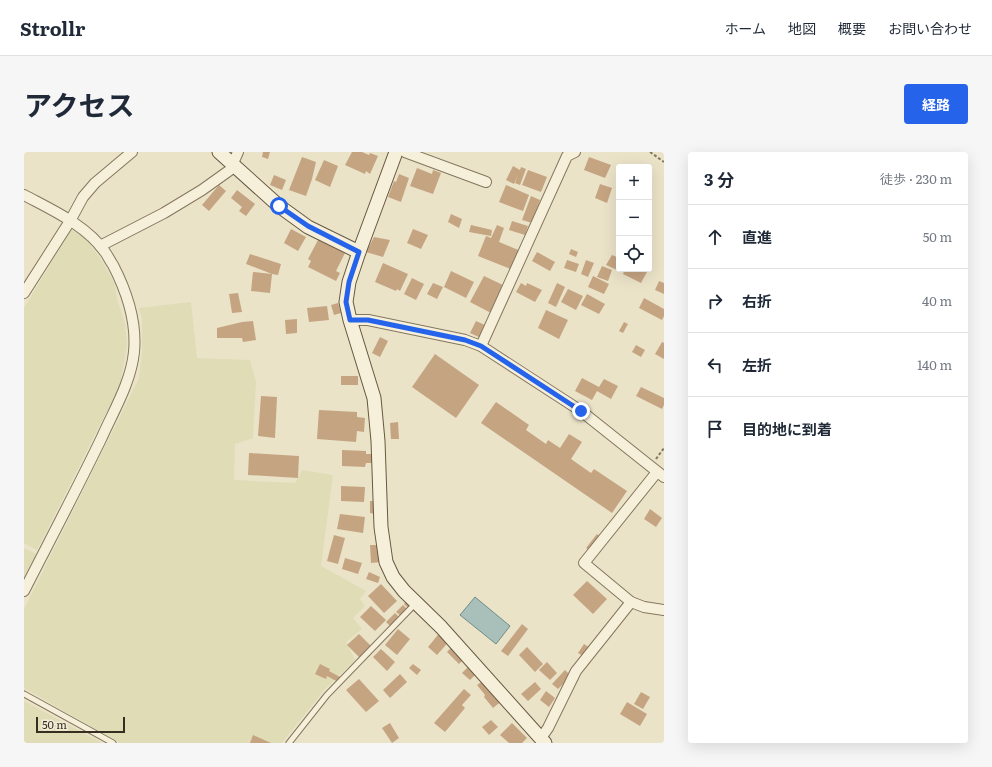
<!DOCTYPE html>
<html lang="ja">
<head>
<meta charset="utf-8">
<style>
  body { margin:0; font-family:Literata,"Noto Sans JP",serif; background:#f6f6f7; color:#1f2937 }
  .controls { position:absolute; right:12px; top:12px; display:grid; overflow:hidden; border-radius:4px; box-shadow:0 4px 16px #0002 }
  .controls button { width:36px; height:36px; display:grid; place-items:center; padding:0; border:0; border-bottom:1px solid #e0e1e3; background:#fff; color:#1f2937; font:20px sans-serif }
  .scale { position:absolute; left:12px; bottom:10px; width:89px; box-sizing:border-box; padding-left:4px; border:2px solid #372d21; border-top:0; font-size:11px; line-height:14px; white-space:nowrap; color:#372d21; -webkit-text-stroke:3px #f3edd7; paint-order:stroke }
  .stop { position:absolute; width:12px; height:12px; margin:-9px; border:3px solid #2563eb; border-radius:50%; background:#fff }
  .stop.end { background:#2563eb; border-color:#fff; box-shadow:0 1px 4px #0008 }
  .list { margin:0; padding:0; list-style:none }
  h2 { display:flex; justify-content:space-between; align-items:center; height:52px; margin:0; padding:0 16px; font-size:17px }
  h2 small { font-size:13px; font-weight:400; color:#747a83 }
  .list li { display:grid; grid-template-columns:26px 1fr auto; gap:12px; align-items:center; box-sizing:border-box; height:64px; padding:0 16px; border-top:1px solid #e0e1e3 }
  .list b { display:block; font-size:15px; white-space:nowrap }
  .list em { font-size:13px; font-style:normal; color:#747a83 }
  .icon { flex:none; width:22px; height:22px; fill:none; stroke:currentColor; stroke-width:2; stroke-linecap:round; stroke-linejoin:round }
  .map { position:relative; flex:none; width:640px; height:591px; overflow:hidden; border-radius:4px }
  header { display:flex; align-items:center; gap:24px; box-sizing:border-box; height:56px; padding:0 20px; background:#fff; border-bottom:1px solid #e0e1e3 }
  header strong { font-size:19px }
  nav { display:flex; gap:22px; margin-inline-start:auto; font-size:14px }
  .intro { display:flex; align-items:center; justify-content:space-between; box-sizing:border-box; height:96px; padding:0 24px }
  h1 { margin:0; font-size:28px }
  .button { padding:10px 18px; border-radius:4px; background:#2563eb; color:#fff; font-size:14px; font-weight:700 }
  main { display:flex; gap:24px; padding:0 24px }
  aside { flex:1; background:#fff; border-radius:4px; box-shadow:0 4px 16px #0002 }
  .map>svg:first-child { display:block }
  .farmland { fill:#dfdcb6 }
  .water { fill:#a9bfba; stroke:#708d88 }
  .building { fill:#c5a482 }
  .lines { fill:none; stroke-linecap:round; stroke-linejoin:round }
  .lane-casing { stroke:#85765f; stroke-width:7 }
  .street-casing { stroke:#85765f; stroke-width:12 }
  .secondary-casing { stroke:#675842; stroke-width:15 }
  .path { stroke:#85765f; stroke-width:2; stroke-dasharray:3 2; stroke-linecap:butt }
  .lane { stroke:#f6f0db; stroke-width:5 }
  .street { stroke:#f6f0db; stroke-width:10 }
  .secondary { stroke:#f6f0db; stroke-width:13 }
  .route { stroke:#2563eb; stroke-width:5 }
</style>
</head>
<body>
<header>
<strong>Strollr</strong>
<nav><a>ホーム</a><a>地図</a><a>概要</a><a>お問い合わせ</a></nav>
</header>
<div class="intro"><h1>アクセス</h1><a class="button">経路</a></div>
<main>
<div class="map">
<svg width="640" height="591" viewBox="0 0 640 591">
  <rect width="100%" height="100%" fill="#ebe3c8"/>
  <g class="farmland">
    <path d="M47,78L58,83L75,104L91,132L93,147L101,171L103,193L96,233L13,398L0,391V156Z"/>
    <path d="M167,150L173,206L226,208L232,230L229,286L211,292L210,328L271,331L278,318L309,323L297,414L342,439L336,447L341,454L329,466L338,477L322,490L331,508L301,537L258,591H96L0,536V457L115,226L118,200V168L115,156Z"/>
    <path d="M0,396L14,403L0,431Z"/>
    <path d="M0,549L78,591H0Z"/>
  </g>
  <path class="water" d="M451,445L486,474L472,492L436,463Z"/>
  <g class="building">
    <path d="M239,0H246L244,7L238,5Z"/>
    <path d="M328,0H338L345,3L346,1L354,4L346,22L342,19L341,22L321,13Z"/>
    <path d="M278,5L292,10L288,27L282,44L265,38Z"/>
    <path d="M565,5L587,13L581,26L560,18Z"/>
    <path d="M300,8L314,14L306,35L291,28Z"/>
    <path d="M489,14L496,18L497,15L502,17L496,33L491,31L494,23L490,32L482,28Z"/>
    <path d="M393,16L408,22L409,18L417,21L409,42L386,34Z"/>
    <path d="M504,18L523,25L517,40L498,33Z"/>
    <path d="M375,22L385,26L377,50L364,45L370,29L372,30Z"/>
    <path d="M250,23L262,28L258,38L246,33Z"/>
    <path d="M576,32L588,36L583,51L571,46Z"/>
    <path d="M195,33L202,39L185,59L178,53Z"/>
    <path d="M482,33L505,43L499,59L475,50Z"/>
    <path d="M213,38L231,52L222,64L215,59L218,55L207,46Z"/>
    <path d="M507,44L516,48L508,71L498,68Z"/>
    <path d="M427,62L438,67L435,76L424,70Z"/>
    <path d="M488,69L504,74L501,83L485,78Z"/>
    <path d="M447,73L468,78L467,84L445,80Z"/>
    <path d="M473,73L480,76L475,90L497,99L489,118L454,104L462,84L467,86Z"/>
    <path d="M267,77L282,85L274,99L260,91Z"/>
    <path d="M389,77L404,83L397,97L383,91Z"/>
    <path d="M350,85L366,88L359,105L342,100Z"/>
    <path d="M294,88L321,101L312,119L316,121L312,129L284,115L287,109L284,107Z"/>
    <path d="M547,97L554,100L552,105L545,102Z"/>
    <path d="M513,100L531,110L526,119L508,109Z"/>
    <path d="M226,102L257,112L254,123L248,122L246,141L227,139L229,120L248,122L222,112Z"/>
    <path d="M588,103L595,106V114L593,118L582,113Z"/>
    <path d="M543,108L555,112L552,120L540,116Z"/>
    <path d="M562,108L570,111L564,125L557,122Z"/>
    <path d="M359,111L384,122L376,139L373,137L372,139L351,130Z"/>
    <path d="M578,114L588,118L584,129L573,125Z"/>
    <path d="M601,117H622L624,118L617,131L599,122Z"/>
    <path d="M427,119L450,130L442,146L420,135Z"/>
    <path d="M460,124L481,134L467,161L446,150Z"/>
    <path d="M569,124L585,132L580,142L564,135Z"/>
    <path d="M388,126L400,132L392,148L380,142Z"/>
    <path d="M635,129L640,131V142L631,138Z"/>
    <path d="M409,131L419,135L413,147L403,142Z"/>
    <path d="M497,131L502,134L503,131L518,138L511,150L492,140Z"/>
    <path d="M533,131L541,135L532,155L524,151Z"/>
    <path d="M544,137L559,144L552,158L537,150Z"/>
    <path d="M214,141L218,160L208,161L205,142Z"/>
    <path d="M563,142L581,152L575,162L557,153Z"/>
    <path d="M620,146L640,157V164L638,168L615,156Z"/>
    <path d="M314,151L317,161L310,163L307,153Z"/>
    <path d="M303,154L305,168L285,170L283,156Z"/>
    <path d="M522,158L544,168L535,187L514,176Z"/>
    <path d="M273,167V181L262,182L261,168Z"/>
    <path d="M229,169L232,188L219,190L218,186H193V176L218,170Z"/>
    <path d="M452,169L463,174L457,186L446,181Z"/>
    <path d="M600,170L604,172L599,181L595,179Z"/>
    <path d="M356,185L364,189L356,205L348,201Z"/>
    <path d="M638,190L640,191V207L631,202Z"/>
    <path d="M612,193L621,198L617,205L608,200Z"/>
    <path d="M411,202L455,233L432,266L388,235Z"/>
    <rect x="317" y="224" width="17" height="9"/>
    <path d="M558,226L575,235L580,227L594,234L587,247L573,239L568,248L551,239Z"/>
    <path d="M617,235L640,246V253L638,257L612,244Z"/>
    <path d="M237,244L253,245L251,286L234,284Z"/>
    <path d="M472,250L505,273L502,278L522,292L524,288L536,296L545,282L558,290L547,307L567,321L570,317L603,339L588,361L457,271Z"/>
    <path d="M295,258L333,260V265L341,266L340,280L333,279L332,290L293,287Z"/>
    <path d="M374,270L375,287H367L366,271Z"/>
    <path d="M318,298L342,299V302H352V311H342L341,315L318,314Z"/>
    <path d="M225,301L275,304L274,326L224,323Z"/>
    <path d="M317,334L341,335L340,350L317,349Z"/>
    <path d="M346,349H351V362L346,361Z"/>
    <path d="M626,357L638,366L632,375L620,367Z"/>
    <path d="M316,362L341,365L339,381L313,377Z"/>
    <path d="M573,382L578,386L567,399L562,396Z"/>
    <path d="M310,383L321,386L314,412L303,409Z"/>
    <path d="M346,393H357V410L347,411Z"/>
    <path d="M321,406L338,411L334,422L318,417Z"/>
    <path d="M345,420L356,425L354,431L342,427Z"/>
    <path d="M563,429L583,447L569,462L549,443Z"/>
    <path d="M357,432L373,449L360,461L344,444Z"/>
    <path d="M383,448L388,453L385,457L380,452Z"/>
    <path d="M379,453L384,458L377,464L372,460Z"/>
    <path d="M347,454L362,468L351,479L336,465Z"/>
    <path d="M371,461L376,466L367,475L362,470Z"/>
    <path d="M498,472L504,477L484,504L477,499Z"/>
    <path d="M374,477L386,487L373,503L361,493Z"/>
    <path d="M417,479L427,487L413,503L404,495Z"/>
    <path d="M335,482L348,495L336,506L323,493Z"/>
    <path d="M430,492L443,504L435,512L423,500Z"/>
    <path d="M560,492L566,496L561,505L554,501Z"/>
    <path d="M503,495L519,512L511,520L495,503Z"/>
    <path d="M357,497L371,510L363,519L349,505Z"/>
    <path d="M523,510L533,521L526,528L515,518Z"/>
    <path d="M448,511L455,519L446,528L438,521Z"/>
    <path d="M296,512L306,517L305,519L316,525L314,530L303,524L302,527L291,522Z"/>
    <path d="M389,512L397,518L393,523L385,516Z"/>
    <path d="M541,518L547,524L534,537L528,532Z"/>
    <path d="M376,522L383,530L366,546L359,538Z"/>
    <path d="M335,527L355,549L342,560L322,538Z"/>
    <path d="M460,528L479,548L469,556L460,545L461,543L453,533Z"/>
    <path d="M511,530L517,537L504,549L497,542Z"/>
    <path d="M440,537L447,543L438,553L441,556L421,580L410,571Z"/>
    <path d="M522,539L531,546L525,555L516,548Z"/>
    <path d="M617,540L626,545L619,557L610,552Z"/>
    <path d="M603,550L623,562L616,574L596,562Z"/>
    <path d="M467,568L474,575L465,583L458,575Z"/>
    <path d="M366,571L375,586L368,591L358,576Z"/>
    <path d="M488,571L503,586L498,591H485L476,583Z"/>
    <path d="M229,583L247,591H226Z"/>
  </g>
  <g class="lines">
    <defs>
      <g id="lane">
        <path d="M0,542L89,591"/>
        <path d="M265,591L303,543L392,451"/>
      </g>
      <g id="street">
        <path d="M381,0L462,30"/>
        <path d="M0,43C28,58 62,73 81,100C84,104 86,109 89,113C103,140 113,169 110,200C107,230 90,258 78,285C53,337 26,388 0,439"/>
        <path d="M76,94L140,61L178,38L206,18L214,0"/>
        <path d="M0,141L46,69L59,45L71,31L108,0"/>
        <path d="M326,168H344L441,188L457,194L557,259L640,325"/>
        <path d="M457,194L543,4L551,0"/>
        <path d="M633,320L560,411L607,450L620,455L640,458"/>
        <path d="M517,586L524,576L552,519L607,450"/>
      </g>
      <g id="secondary">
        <path d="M195,0L255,54L284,75L335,100"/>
        <path d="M372,0L335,100L325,130L322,150L326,168L350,246L354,289L357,375L362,410L369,425L380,439L417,475L521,591"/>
      </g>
    </defs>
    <use href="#lane" class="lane-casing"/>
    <use href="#street" class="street-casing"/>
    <use href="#secondary" class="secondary-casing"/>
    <g class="path">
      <path d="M626,0L640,10"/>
      <path d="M632,307L640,296"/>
    </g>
    <use href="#lane" class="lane"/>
    <use href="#street" class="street"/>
    <use href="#secondary" class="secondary"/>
  </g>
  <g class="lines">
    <path class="route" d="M255,54L284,74L335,100L325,130L322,150L326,168H344L441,188L457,194L557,259"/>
  </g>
</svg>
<div class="controls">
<button>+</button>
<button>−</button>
<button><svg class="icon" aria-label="locate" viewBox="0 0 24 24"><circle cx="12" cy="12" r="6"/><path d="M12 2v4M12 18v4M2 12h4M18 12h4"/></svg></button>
</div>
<div class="scale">50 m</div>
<div class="stop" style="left:255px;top:54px"></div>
<div class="stop end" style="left:557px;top:259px"></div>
</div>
<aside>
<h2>3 分<small>徒歩 · 230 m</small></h2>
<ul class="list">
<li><svg class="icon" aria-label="ahead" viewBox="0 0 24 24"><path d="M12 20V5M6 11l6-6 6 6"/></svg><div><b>直進</b></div><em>50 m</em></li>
<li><svg class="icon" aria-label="right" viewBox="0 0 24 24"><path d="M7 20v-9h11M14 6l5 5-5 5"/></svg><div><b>右折</b></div><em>40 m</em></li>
<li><svg class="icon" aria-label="left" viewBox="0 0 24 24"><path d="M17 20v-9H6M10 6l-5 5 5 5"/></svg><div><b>左折</b></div><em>140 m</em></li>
<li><svg class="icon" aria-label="arrive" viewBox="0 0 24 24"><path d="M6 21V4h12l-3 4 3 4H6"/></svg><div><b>目的地に到着</b></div></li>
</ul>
</aside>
</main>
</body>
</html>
